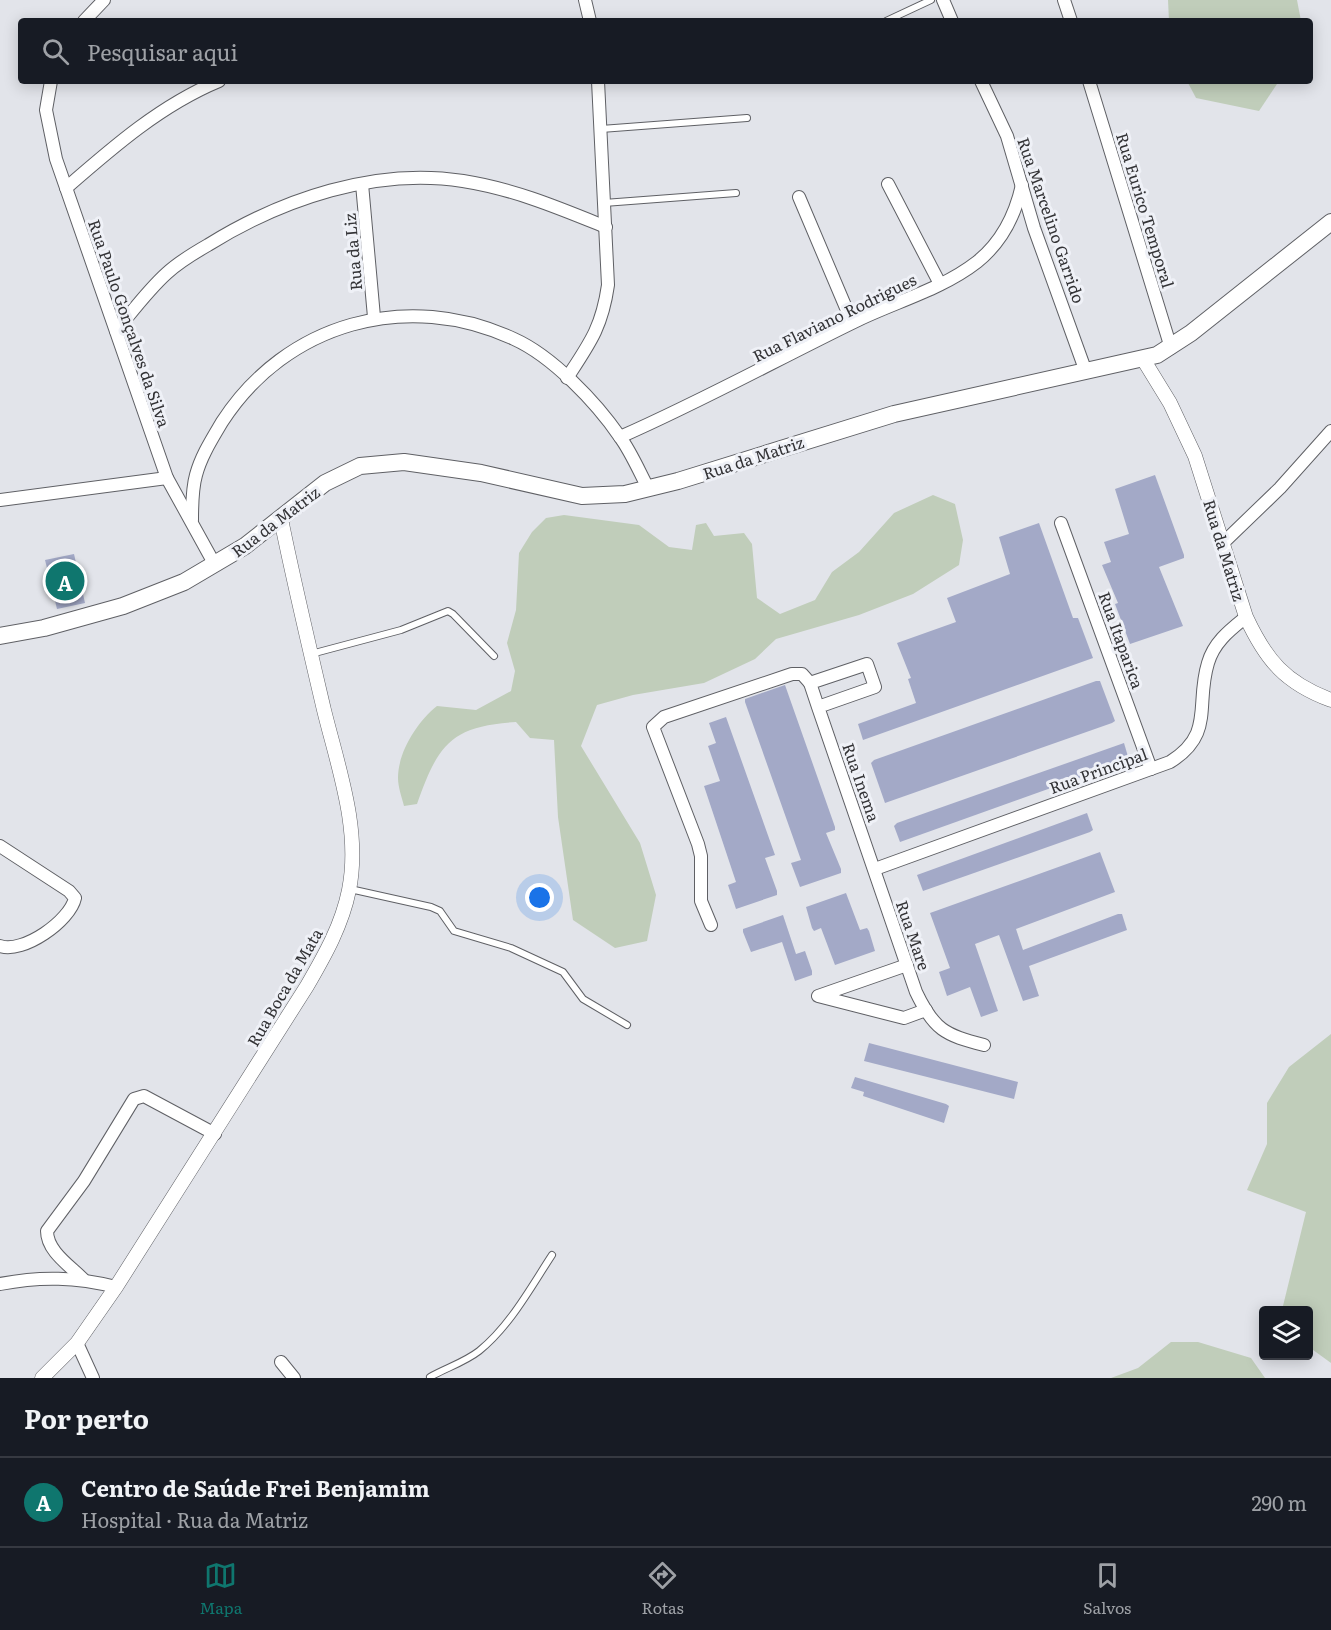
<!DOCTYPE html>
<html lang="pt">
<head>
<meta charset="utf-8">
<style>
  body { margin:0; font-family:Literata,serif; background:#20242c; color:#f1f3f6 }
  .controls { position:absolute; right:18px; bottom:18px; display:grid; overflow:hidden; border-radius:6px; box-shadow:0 3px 15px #0003 }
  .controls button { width:54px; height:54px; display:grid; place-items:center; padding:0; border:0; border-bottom:2px solid #363941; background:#171b24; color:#f1f3f6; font:30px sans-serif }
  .you { position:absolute; left:540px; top:898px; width:21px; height:21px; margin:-15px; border:4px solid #fff; border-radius:50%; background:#1a73e8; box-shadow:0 0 0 9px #1a73e833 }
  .badge { display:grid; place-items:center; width:39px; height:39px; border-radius:50%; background:#0f766e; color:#fff; font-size:20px; font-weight:700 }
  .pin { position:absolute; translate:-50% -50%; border:3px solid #fff; box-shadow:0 2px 6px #0006 }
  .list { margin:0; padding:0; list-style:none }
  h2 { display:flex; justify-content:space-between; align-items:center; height:78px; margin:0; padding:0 24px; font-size:26px }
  h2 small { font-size:20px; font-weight:400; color:#9ea1a6 }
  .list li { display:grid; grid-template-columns:39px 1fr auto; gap:18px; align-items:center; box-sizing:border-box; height:90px; padding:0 24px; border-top:2px solid #363941 }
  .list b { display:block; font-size:22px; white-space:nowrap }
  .list p { margin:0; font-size:20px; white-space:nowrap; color:#9ea1a6 }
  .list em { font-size:20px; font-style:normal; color:#9ea1a6 }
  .icon { flex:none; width:33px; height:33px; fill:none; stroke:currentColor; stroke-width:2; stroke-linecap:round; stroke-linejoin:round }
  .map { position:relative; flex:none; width:1331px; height:1378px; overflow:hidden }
  .search { position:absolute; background:#171b24; box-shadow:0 3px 15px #0003; left:18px; right:18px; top:18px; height:66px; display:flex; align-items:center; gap:15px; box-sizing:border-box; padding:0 21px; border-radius:6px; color:#9ea1a6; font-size:22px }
  .sheet { height:168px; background:#171b24 }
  nav { display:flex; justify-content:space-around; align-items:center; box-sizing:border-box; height:84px; border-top:2px solid #363941; background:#171b24; font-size:16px; color:#9ea1a6 }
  nav a { display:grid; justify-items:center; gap:3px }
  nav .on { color:#0f766e }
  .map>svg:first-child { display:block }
  .green { fill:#c0cdba }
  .building { fill:#a3a9c7 }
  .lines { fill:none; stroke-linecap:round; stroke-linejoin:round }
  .service-casing { stroke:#5f6065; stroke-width:8 }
  .minor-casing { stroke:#5f6065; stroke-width:14 }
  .tertiary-casing { stroke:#5f6065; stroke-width:15 }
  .secondary-casing { stroke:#5f6065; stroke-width:18 }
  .service { stroke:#fff; stroke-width:6 }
  .minor { stroke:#fff; stroke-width:12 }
  .tertiary { stroke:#fff; stroke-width:14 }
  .secondary { stroke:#fff; stroke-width:16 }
  .labels { text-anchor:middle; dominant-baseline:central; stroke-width:6; stroke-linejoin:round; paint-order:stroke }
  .street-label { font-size:16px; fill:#333336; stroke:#eff1f7 }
</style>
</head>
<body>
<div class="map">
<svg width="1331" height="1378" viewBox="0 0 1331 1378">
  <rect width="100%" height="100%" fill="#e2e4ea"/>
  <g class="green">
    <path d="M1168,0H1297L1301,21H1169Z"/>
    <path d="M1187,81H1279L1259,111L1196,98Z"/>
    <path d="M933,495L955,504L963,540L959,565L913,594L859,615L776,639L755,659L704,683L633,695L597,705L581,746L640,843L656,895L647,941L615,948L573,920L558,817L554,740L530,738L516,722C450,726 438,745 417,804L404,806C402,798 398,787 398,778C398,752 417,722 437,706L476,710L511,691L515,671L507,643L516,610L519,553L532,532L546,518L564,515L639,525L669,547L692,550L696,525L706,523L714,536L744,533L752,544L757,598L780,614L815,600L832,572L859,552L894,513Z"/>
    <path d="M1331,1034V1363L1309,1347L1308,1310H1282L1306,1212L1247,1190L1267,1144V1103L1289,1067Z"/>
    <path d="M1171,1342H1198L1251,1358L1265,1378H1111L1138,1368Z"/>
  </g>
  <g class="building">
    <path d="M1155,475L1184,555V558L1159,567L1183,626L1130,644L1115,604L1118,603L1102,565L1111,562L1104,542L1129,534L1115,489Z"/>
    <path d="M1039,523L1073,618H1078L1093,658L863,740L858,724L916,703L908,679L911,678L897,643L956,622L947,598L1010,574L999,537Z"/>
    <path d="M74,554L85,603L57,609L45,560Z"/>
    <path d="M1096,681H1100L1115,721L1112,723L885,803L871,763L874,760Z"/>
    <path d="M785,685L835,827V830L826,833L841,869V873L800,887L791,863L801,860L745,702V699Z"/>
    <path d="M726,717L775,855L765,858L777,891V895L736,909L728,885L736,882L704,786L720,781L708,746L716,743L709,723Z"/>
    <path d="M1124,743L1129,760L900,842L894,826L897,823Z"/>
    <path d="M1087,813L1093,830L1090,832L923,891L917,875Z"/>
    <path d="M1100,852L1115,892L1016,929L1023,950L1118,914H1122L1127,930L1029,966L1039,996L1023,1001L999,935L975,944L998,1011L981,1017L970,987L947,996L939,972L950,968L930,913Z"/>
    <path d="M846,893L860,930L867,928L869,931L875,951L835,965L821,928L814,931L812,928L806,907Z"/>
    <path d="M783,915L796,954L805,951L812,971V975L795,981L782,942L751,952L743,932V929Z"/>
    <path d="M869,1043L1018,1082L1014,1099L864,1061Z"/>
    <path d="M855,1077L946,1104L949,1106L944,1123L863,1096L864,1092L851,1088Z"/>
  </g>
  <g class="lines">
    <defs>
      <g id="service">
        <path d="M886,21L931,0"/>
        <path d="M601,129L747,118"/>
        <path d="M604,203L736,193"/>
        <path d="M311,654L401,630L448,611L453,614L494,656"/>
        <path d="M350,889L431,907L440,911L454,931L511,948L563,972L583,999L627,1025"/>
        <path d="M430,1377C446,1368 465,1362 479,1351C510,1326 531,1287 552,1255"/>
      </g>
      <g id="minor">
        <path d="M585,0L590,21"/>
        <path d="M943,0L952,21"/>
        <path d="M1064,0L1071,21"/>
        <path d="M84,21L104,0"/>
        <path d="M51,81L46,110L56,159L167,478L215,565"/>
        <path d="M981,81L1007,136L1034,228L1086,372"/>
        <path d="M1089,81L1171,348"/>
        <path d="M362,184L374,317"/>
        <path d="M888,184L940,284"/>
        <path d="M66,188C113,147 161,105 219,81"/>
        <path d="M799,197L852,322"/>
        <path d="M116,331C132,312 148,290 167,273C179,262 194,253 208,245C282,199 376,167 463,181C514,189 559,208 606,227"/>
        <path d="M567,378C590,343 602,327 608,285L598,81"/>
        <path d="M620,437C700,402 776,360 854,322C894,302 941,290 977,262C1002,242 1015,216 1022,185"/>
        <path d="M0,500L167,478"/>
        <path d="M192,520C192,505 192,489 196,475C201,456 212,439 222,422C286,323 407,289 514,339C552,356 596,402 620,437C631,452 639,471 648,488"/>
        <path d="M1061,523L1151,769"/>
        <path d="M1223,543L1280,488L1331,431"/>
        <path d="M818,707L875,687L867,664L810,683L818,707L916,992C934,1030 945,1035 984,1045"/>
        <path d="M0,846L69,891L75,898C70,921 23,954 0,946"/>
        <path d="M875,869L1170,762C1215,734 1195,705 1208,663C1214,642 1230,630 1246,617"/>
        <path d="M711,925L701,901V856L698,844L653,727L664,717L792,674H802L810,683"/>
        <path d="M907,965L818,996L904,1018L926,1010"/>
        <path d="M83,1279C69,1265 47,1251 47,1231L84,1181L134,1099L144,1096L215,1134"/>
        <path d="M0,1284C41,1276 76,1277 116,1287"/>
        <path d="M77,1343L93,1378"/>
        <path d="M281,1362L294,1378"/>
      </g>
      <g id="tertiary">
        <path d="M1143,359L1170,403L1195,456L1246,617C1266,660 1285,683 1331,700"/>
        <path d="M42,1378L77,1343L116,1287L307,986C325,955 342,925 349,890C361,830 338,767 324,710C309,646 294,583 281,519"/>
      </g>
      <path id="secondary" d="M0,636L44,628L123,606L184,582L245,546L325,483L360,466L404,462L481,473L582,496L625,494L678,481L894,414L1157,355L1191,333L1331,222"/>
    </defs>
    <use href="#service" class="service-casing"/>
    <use href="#minor" class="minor-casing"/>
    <use href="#tertiary" class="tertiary-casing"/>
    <use href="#secondary" class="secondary-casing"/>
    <use href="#service" class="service"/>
    <use href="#minor" class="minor"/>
    <use href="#tertiary" class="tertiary"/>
    <use href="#secondary" class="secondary"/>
  </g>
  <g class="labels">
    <g class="street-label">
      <text transform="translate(1146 210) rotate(73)">Rua Eurico Temporal</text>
      <text transform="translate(1052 220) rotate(71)">Rua Marcelino Garrido</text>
      <text transform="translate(352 252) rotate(-95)">Rua da Liz</text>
      <text transform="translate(834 317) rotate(-26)">Rua Flaviano Rodrigues</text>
      <text transform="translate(130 323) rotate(71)">Rua Paulo Gonçalves da Silva</text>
      <text transform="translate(753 457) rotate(-18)">Rua da Matriz</text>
      <text transform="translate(275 521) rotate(-37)">Rua da Matriz</text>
      <text transform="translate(1225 550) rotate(73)">Rua da Matriz</text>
      <text transform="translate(1122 640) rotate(70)">Rua Itaparica</text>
      <text transform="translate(1098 770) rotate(-20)">Rua Principal</text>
      <text transform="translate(862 782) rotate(71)">Rua Inema</text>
      <text transform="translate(914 935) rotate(71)">Rua Mare</text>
      <text transform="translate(284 987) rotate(-60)">Rua Boca da Mata</text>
    </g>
  </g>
</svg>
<div class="controls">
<button><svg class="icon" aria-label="layers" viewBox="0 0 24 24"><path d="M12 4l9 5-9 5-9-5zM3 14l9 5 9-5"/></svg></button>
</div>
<div class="you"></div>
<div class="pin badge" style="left:65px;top:581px">A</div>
<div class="search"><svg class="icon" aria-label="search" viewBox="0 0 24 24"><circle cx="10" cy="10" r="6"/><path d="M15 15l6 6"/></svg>Pesquisar aqui</div>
</div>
<section class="sheet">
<h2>Por perto<small></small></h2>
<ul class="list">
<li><span class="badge">A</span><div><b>Centro de Saúde Frei Benjamim</b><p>Hospital · Rua da Matriz</p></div><em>290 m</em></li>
</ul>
</section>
<nav>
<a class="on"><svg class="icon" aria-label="map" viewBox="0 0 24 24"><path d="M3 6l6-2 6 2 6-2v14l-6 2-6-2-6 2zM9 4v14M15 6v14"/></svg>Mapa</a>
<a><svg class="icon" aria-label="directions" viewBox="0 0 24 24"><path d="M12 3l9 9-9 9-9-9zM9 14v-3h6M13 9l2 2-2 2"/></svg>Rotas</a>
<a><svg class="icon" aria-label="saved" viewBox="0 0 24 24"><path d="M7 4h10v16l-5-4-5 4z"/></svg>Salvos</a>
</nav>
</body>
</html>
